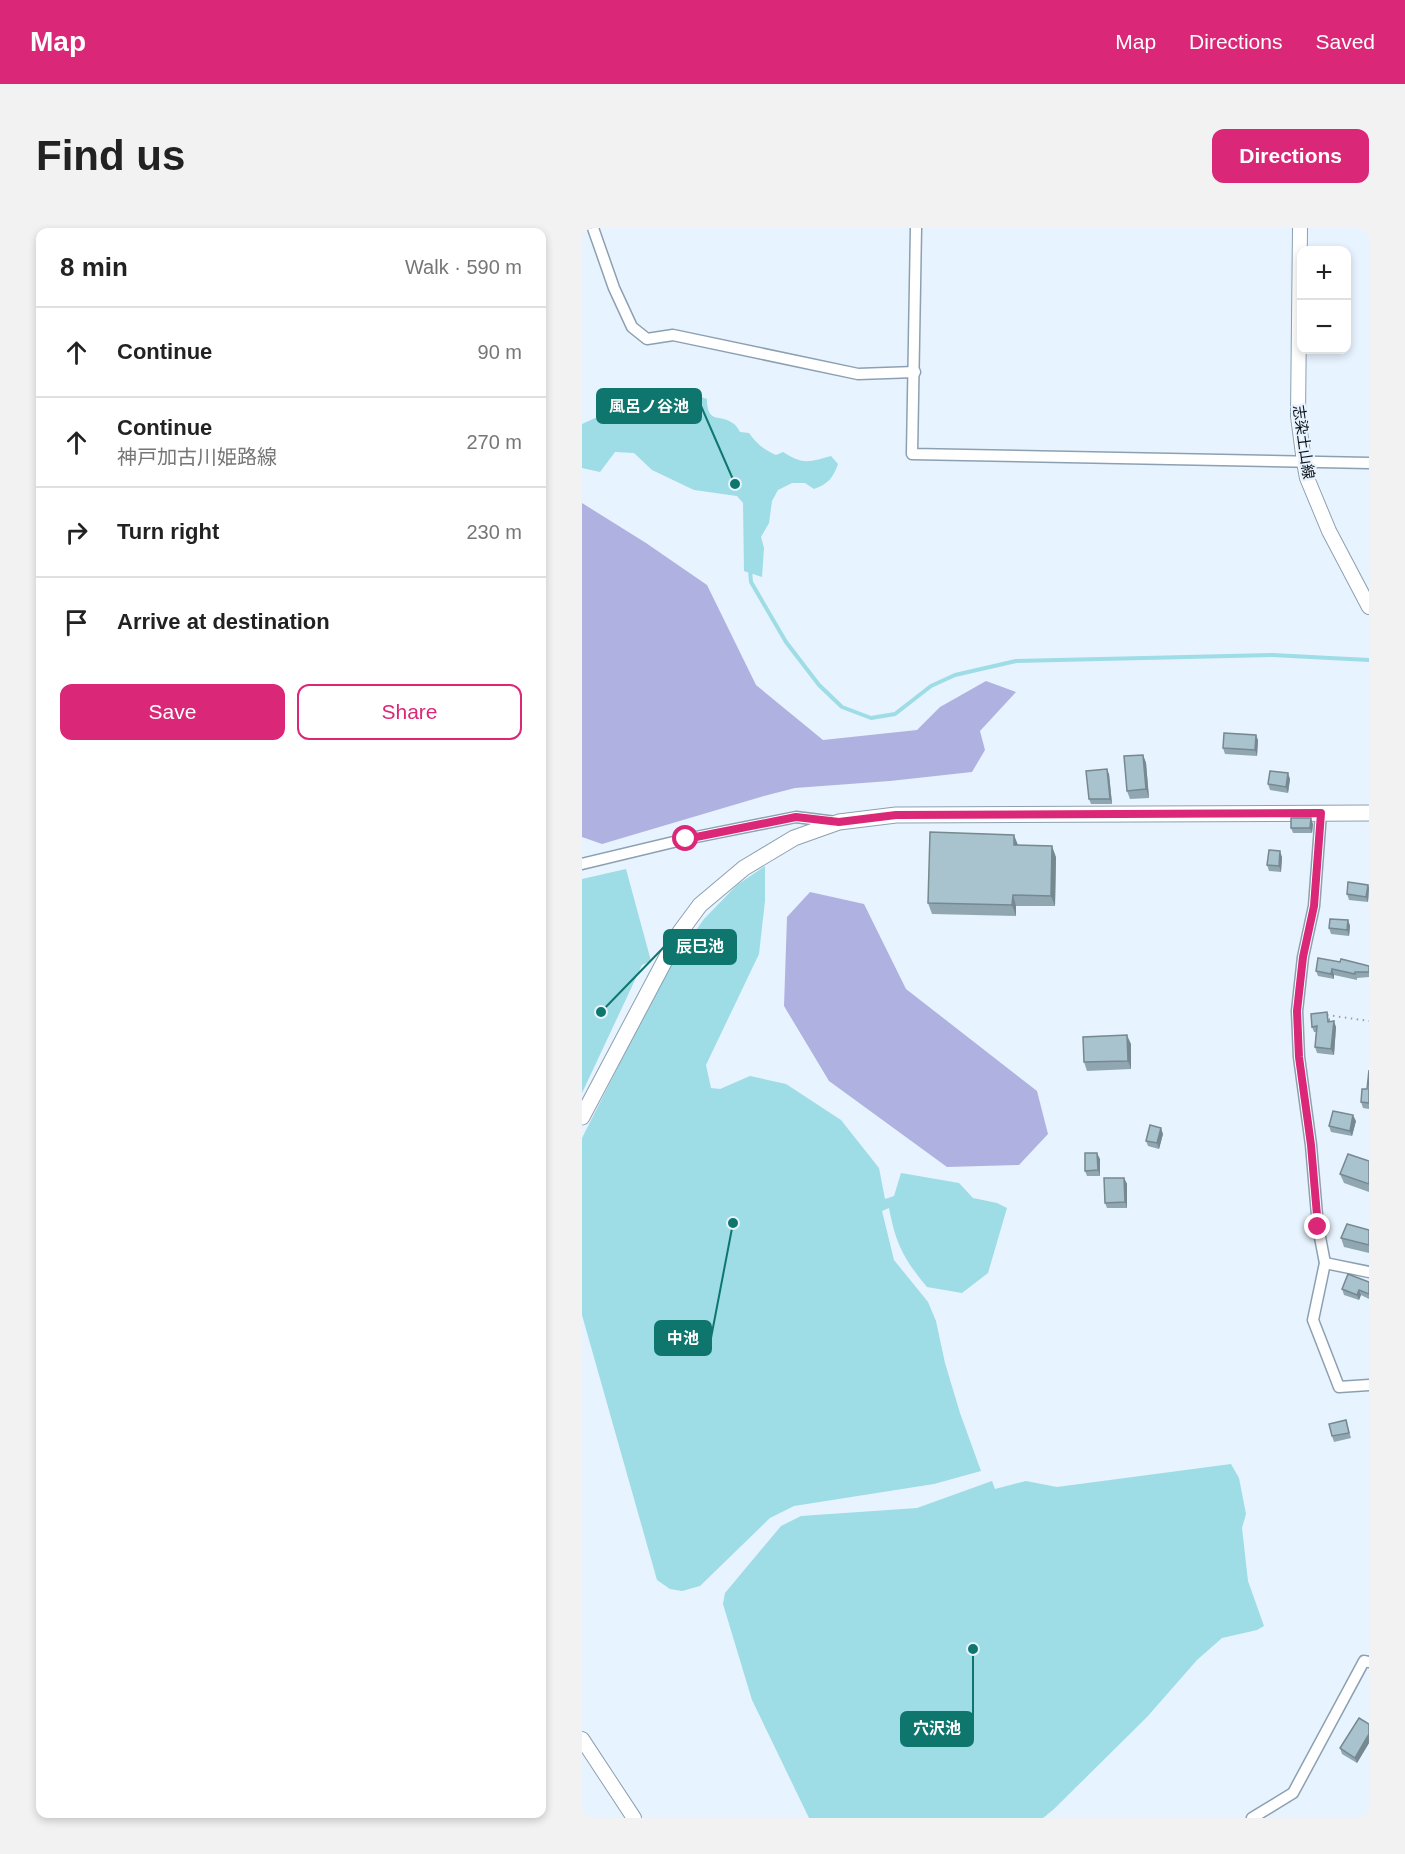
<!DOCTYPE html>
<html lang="en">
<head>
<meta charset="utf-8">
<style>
  body { margin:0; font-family:Helvetica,"Noto Sans JP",sans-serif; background:#f2f2f2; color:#222 }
  .controls { position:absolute; right:18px; top:18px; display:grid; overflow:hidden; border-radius:12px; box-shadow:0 3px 9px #0003 }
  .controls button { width:54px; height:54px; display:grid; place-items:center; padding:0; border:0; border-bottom:2px solid #e0e0e0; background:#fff; color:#222; font:30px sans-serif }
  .stop { position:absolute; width:18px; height:18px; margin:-14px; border:4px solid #db2777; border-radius:50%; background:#fff }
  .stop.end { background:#db2777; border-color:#fff; box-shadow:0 2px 6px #0008 }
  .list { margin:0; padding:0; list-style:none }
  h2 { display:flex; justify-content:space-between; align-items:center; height:78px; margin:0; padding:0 24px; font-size:26px }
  h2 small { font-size:20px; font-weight:400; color:#767676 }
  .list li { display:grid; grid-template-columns:39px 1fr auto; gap:18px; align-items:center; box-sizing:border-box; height:90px; padding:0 24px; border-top:2px solid #e0e0e0 }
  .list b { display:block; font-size:22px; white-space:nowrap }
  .list p { margin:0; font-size:20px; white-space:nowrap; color:#767676 }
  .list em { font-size:20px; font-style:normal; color:#767676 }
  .actions { display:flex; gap:12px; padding:18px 24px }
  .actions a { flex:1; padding:14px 0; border:2px solid #db2777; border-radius:12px; text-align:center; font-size:21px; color:#db2777 }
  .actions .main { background:#db2777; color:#fff }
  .icon { flex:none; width:33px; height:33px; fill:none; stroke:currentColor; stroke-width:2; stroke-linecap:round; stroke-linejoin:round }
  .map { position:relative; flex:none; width:787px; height:1590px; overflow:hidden; border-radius:12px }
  header { display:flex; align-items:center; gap:36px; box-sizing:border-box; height:84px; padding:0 30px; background:#db2777; color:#fff }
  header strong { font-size:28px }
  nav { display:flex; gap:33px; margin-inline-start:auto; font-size:21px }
  .intro { display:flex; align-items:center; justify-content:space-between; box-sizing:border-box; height:144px; padding:0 36px }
  h1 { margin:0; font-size:42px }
  .button { padding:15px 27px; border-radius:12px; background:#db2777; color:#fff; font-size:21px; font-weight:700 }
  main { display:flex; gap:36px; padding:0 36px }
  aside { flex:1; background:#fff; border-radius:12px; box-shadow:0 3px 9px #0003 }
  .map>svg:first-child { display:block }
  .forest { fill:#afb2e0 }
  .water { fill:#9edce6 }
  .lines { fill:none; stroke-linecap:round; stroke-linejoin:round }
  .stream { stroke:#9edce6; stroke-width:4 }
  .street-casing { stroke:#8da0b1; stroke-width:13 }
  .secondary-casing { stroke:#8da0b1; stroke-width:16 }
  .primary-casing { stroke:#8da0b1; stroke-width:17 }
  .path { stroke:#98a2ac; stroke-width:2; stroke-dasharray:1.5 4.5; stroke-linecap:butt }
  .street { stroke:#fff; stroke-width:10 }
  .secondary { stroke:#fff; stroke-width:14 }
  .primary { stroke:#fff; stroke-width:15 }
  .wall { fill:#90a7b1 }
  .shaded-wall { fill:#768890 }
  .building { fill:#a8c2ce; stroke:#768890; stroke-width:1.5 }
  .route { stroke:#db2777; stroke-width:8 }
  .labels { text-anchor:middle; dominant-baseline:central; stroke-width:4.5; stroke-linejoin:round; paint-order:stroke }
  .street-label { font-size:15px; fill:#0a1117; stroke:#e7f3fe }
  .leader { fill:none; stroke:#0f766e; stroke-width:2 }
  .callout-dot { fill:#0f766e; stroke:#e7f3fe; stroke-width:2 }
  .callout { fill:#0f766e; stroke:#0f766e; stroke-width:2 }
  .callout-label { font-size:16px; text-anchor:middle; font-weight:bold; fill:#fff }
</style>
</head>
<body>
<header>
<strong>Map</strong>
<nav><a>Map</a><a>Directions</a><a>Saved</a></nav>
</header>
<div class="intro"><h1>Find us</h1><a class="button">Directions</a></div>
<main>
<aside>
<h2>8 min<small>Walk · 590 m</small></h2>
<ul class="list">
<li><svg class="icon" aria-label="ahead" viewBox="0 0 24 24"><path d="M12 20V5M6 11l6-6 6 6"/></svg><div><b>Continue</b></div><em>90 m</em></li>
<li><svg class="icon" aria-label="ahead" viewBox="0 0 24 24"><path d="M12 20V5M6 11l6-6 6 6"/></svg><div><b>Continue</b><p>神戸加古川姫路線</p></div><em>270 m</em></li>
<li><svg class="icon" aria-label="right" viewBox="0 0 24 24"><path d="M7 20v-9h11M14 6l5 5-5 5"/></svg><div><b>Turn right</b></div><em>230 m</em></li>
<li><svg class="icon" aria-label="arrive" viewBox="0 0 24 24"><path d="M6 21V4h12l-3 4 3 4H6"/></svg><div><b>Arrive at destination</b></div></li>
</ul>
<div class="actions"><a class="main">Save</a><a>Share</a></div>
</aside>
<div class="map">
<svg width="787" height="1590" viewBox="0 0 787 1590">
  <rect width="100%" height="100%" fill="#e7f3fe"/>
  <g class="forest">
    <path d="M0,275L64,315L125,357L174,457L241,512L335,502L358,479L404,453L434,464L398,503L403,522L390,544L308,553L213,560L182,568L20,616L0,609Z"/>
    <path d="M228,664L282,676L324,761L455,863L466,906L437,937L365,939L247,853L202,778L205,689Z"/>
  </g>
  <g class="water">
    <path d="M73,163L83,165L95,176L113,167L125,171C125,197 138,185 152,196C155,198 156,201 158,204L167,205C174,215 182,222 194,227L201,224C221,237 227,234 249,228L256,236C251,250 246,256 232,261L223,255H210L196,262L190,273L187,295L179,309L182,320L180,349L162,343L161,275L155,268L112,262L70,242L52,225L33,224L18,244L0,240V196Z"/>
    <path d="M183,638V673L177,726L124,837L129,860L138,861L168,848L204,856L259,892L297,940L303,971L312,968L319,945L377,955L391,970L415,975L425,980L406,1045L380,1065L345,1059C322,1031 314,1017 307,980L300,983L312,1032L346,1074L354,1093L363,1135L378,1185L399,1243L352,1256L212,1278L188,1290L118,1358L100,1363L88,1361L75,1352L0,1087V910L83,746L122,691L155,657Z"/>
    <path d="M44,641L69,733L60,737L0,865V651Z"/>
    <path d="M649,1236L657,1250L664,1286L660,1300L666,1353L682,1398L675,1402L640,1410L615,1432L565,1489L472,1581L461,1590H227L170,1472L141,1376L143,1365L199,1298L219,1288L335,1280L410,1253L413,1261L444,1253L475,1259Z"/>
  </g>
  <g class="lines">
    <path class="stream" d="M168,342L169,354L204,414L237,457L260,479L289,490L313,486L349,458L373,447L434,433L690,427L787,432"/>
    <defs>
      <g id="street">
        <path d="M11,0L32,60L50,99L65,111L91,107L276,146L333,144"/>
        <path d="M334,0L330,226L787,235"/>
        <path d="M739,585L732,678L721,729L715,783L717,829L729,917L736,999L743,1035L731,1092L757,1159L787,1157"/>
        <path d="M0,636L104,611L214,589L254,594"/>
        <path d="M743,1035L787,1044"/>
        <path d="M670,1590L711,1565L782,1433L787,1434"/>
      </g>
      <g id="secondary">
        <path d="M718,0L716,188L722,234L725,250L747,303L787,379"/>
        <path d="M0,1511L52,1590"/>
      </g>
      <path id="primary" d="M0,889L98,704L118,677L162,640L212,610L257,594L314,587L787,585"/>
    </defs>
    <use href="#street" class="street-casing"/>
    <use href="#secondary" class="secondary-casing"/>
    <use href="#primary" class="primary-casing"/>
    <path class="path" d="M745,787L787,793"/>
    <use href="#street" class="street"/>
    <use href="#secondary" class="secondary"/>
    <use href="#primary" class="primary"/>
  </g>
  <g class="wall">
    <path d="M676,512L675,528L643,526L641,520Z"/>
    <path d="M561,527L564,535L567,570L548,571L545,563Z"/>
    <path d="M527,546L530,576H509L507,571Z"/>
    <path d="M708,551L706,565L688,562L686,556Z"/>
    <path d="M731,596L730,605H711L709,600Z"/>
    <path d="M436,618L474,629L473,678H434V688L350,686L346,675Z"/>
    <path d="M700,629L699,644L687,643L685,637Z"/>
    <path d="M786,657L787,660L786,674L767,672L765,666Z"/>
    <path d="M766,692L768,698L767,708L749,706L747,700Z"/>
    <path d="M758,734L787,738V749L775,750V752L752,747V751L736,748L734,743Z"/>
    <path d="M748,790V793L754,799L752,827L735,825L733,819L734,804H732L730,799Z"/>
    <path d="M549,816V841L505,843L502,834Z"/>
    <path d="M787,842V881L781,880L779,874L785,861Z"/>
    <path d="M774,893L770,908L749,904L747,898Z"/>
    <path d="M581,906L577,921L566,918L564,913Z"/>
    <path d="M518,931V948H505L503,943Z"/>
    <path d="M787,933V964L762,955L758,946Z"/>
    <path d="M542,950L545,956V980H525L523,975Z"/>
    <path d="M787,1002V1025L762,1019L759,1010Z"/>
    <path d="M787,1054V1071L779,1067L777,1072L762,1067L760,1061Z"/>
    <path d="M764,1192L769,1210L752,1214L750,1208Z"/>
    <path d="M787,1496V1515L775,1535L760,1526L758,1520Z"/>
  </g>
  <g class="shaded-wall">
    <path d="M674,507L676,512L675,528L673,522Z"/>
    <path d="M561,527L564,535L567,570L564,561Z"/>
    <path d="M525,541L527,546L530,576L528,571Z"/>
    <path d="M706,545L708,551L706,565L704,559Z"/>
    <path d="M729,590L731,596L730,605L728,600Z"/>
    <path d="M432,607L436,617H432Z"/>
    <path d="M470,618L474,629L473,678L469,668Z"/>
    <path d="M698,623L700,629L699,644L697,638Z"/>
    <path d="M786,657L787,660L786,674L784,669Z"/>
    <path d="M431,667L434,678V688L430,677Z"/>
    <path d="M766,692L768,698L767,708L765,702Z"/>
    <path d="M750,741L752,747V751L749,746Z"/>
    <path d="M752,793L754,799L752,827L749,821Z"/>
    <path d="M545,807L549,816V841L546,833Z"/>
    <path d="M771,887L774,893L770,908L768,903Z"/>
    <path d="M579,900L581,906L577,921L575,915Z"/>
    <path d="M515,925L518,931V948L516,942Z"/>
    <path d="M542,950L545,956V980L543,974Z"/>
    <path d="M777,1062L779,1067L777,1072L775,1067Z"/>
    <path d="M787,1506V1515L775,1535L773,1530Z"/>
  </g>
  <g class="building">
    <path d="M642,505L674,507L673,522L641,520Z"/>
    <path d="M561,527L564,561L545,563L542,528Z"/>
    <path d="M525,541L528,571H507L504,543Z"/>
    <path d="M688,543L706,545L704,559L686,556Z"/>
    <path d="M709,590H729L728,600H709Z"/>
    <path d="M348,604L432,607V617L470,618L469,668L431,667L430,677L346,675Z"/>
    <path d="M687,622L698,623L697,638L685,637Z"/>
    <path d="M766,654L786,657L784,669L765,666Z"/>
    <path d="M748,691L766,692L765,702L747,700Z"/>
    <path d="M736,730L758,734L759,731L787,738V744H773V746L750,741L749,746L734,743Z"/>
    <path d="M745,784L746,794L752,793L749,821L733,819L735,798L730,799L729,786Z"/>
    <path d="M545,807L546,833L502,834L501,809Z"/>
    <path d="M787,842V875L779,874L780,861H785Z"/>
    <path d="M751,883L771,887L768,903L747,898Z"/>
    <path d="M568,897L579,900L575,915L564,913Z"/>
    <path d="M503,925H515L516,942L503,943Z"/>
    <path d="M766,926L787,933V956L758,946Z"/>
    <path d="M522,950H542L543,974L523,975Z"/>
    <path d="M765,996L787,1002V1017L759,1010Z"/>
    <path d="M766,1046L787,1054V1066L777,1062L775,1067L760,1061Z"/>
    <path d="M764,1192L767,1205L750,1208L747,1196Z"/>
    <path d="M777,1490L787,1496V1506L773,1530L758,1520Z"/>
  </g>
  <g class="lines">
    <path class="route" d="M104,611L214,589L257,594L314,587L739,585L732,678L721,729L715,783L717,829L729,917L736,999"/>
  </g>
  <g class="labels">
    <g class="street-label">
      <text transform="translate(722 214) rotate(82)">志染土山線</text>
    </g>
  </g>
  <path class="leader" d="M153 256L119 178M19 784L82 719M151 995L129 1110M391 1421L391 1501"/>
  <g class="callout-dot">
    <circle cx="153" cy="256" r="6"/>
    <circle cx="19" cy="784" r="6"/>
    <circle cx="151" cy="995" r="6"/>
    <circle cx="391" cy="1421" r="6"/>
  </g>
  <g class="callout">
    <rect x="15" y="161" width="104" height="34" rx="6"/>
    <rect x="82" y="702" width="72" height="34" rx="6"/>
    <rect x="73" y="1093" width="56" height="34" rx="6"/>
    <rect x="319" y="1484" width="72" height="34" rx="6"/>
  </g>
  <g class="callout-label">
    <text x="67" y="184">風呂ノ谷池</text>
    <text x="118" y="724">辰巳池</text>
    <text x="101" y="1116">中池</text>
    <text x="355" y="1506">穴沢池</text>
  </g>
</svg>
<div class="controls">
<button>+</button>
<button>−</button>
</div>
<div class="stop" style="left:104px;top:611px"></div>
<div class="stop end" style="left:736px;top:999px"></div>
</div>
</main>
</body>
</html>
